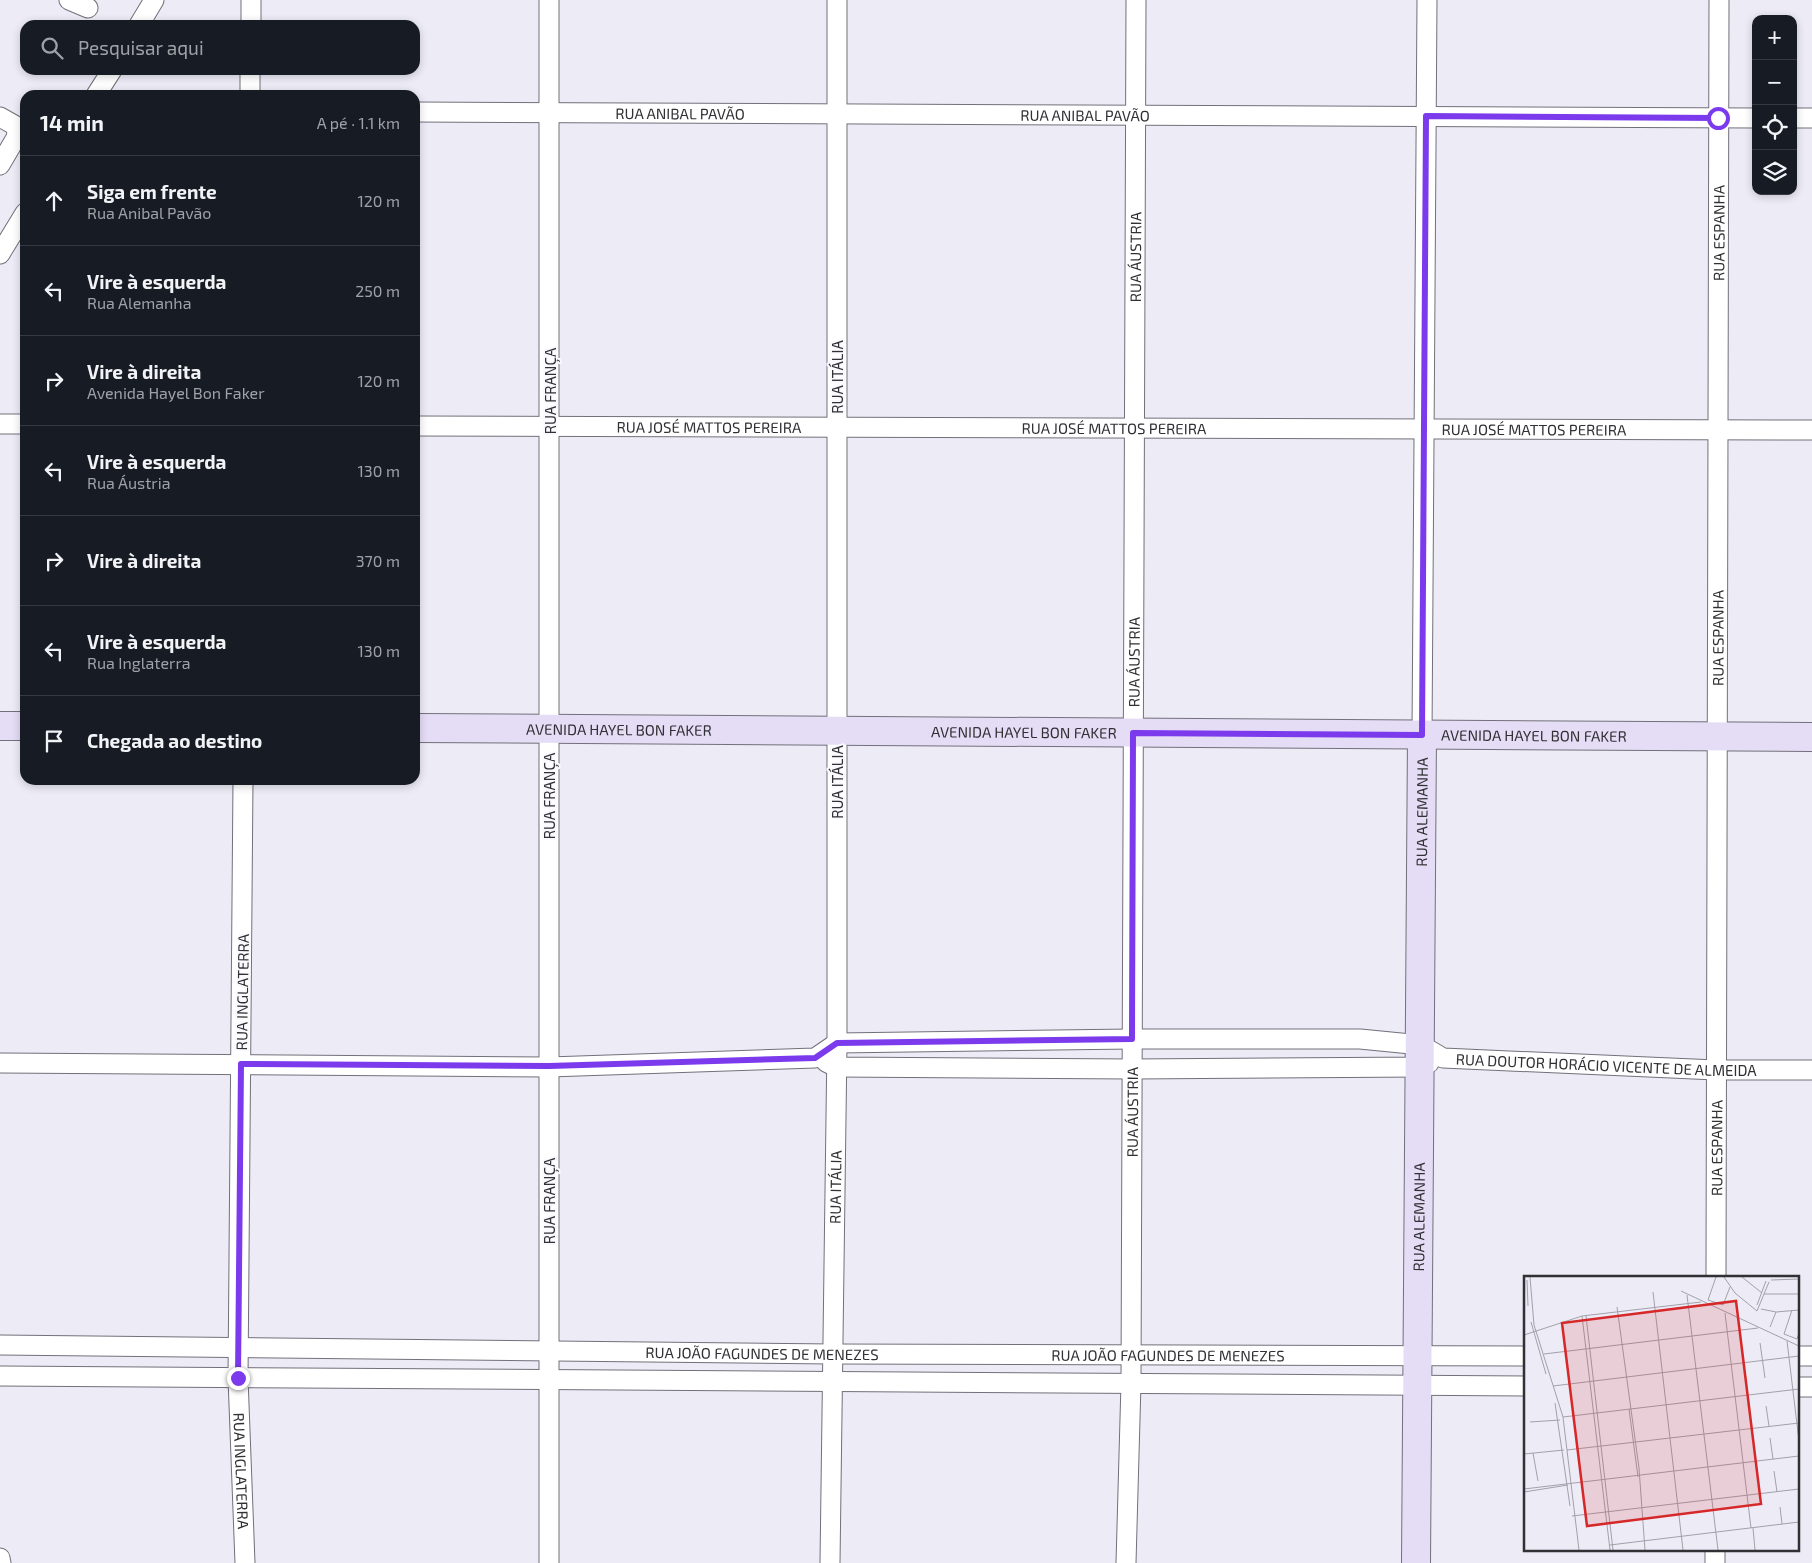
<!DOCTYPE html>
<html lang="pt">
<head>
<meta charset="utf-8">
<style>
  body { margin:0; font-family:"Exo 2",sans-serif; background:#20242c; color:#f1f3f6 }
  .controls { position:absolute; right:15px; top:15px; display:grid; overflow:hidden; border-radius:10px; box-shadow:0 2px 8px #0003 }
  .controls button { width:45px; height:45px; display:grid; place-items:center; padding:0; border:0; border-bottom:1px solid #363941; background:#171b24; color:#f1f3f6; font:25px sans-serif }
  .stop { position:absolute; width:15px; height:15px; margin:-11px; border:4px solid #7c3aed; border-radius:50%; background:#fff }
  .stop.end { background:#7c3aed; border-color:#fff; box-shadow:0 1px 5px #0008 }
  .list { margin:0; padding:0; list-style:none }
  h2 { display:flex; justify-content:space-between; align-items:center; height:65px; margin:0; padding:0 20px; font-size:21px }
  h2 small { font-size:16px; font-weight:400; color:#9ea1a6 }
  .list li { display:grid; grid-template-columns:32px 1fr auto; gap:15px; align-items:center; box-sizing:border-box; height:90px; padding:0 20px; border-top:1px solid #363941 }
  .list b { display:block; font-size:19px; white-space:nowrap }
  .list p { margin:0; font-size:16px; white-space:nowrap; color:#9ea1a6 }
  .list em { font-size:16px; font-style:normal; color:#9ea1a6 }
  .icon { flex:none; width:28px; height:28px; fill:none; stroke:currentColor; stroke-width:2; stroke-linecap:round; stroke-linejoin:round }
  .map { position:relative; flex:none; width:1812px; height:1563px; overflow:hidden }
  .search { position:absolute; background:#171b24; box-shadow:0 2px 8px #0003; left:20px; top:20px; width:400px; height:55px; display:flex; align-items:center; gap:12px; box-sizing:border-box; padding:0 18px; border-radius:15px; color:#9ea1a6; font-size:19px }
  .panel { position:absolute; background:#171b24; box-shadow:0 2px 8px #0003; left:20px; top:90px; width:400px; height:695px; border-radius:15px }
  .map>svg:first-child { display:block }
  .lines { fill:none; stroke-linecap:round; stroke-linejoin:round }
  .street-casing { stroke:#72707a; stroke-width:21 }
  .secondary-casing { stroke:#72707a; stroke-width:30 }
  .street { stroke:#fff; stroke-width:19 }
  .secondary { stroke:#e5ddf6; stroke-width:28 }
  .route { stroke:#7c3aed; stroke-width:6 }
  .labels { text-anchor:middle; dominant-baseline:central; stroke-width:4; stroke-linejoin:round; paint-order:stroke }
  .street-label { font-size:15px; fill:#313034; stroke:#faf9fe }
  .inset-road { fill:none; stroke:#a2a0a8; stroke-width:1 }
  .view { fill:#d62828; fill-opacity:0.15; stroke:#d62828; stroke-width:2.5 }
  .inset-edge { fill:none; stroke:#313034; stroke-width:2.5 }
</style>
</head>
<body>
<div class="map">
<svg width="1812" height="1563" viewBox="0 0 1812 1563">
  <rect width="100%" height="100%" fill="#edebf6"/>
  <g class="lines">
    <defs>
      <g id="street">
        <path d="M69,0L88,8"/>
        <path d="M139,25L154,0"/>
        <path d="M251,25V0"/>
        <path d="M96,95L112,70"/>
        <path d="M250,95V70"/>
        <path id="s1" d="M415,112L1756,118"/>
        <path d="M0,117L16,126L17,136L0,165"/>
        <path d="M1793,118H1812"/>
        <path d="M0,254L25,213"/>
        <path d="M0,424H25"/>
        <path id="s2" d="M415,426L1812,430"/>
        <path d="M1422,735L1427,0"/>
        <path id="s3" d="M243,780L238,1378L245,1563"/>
        <path d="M826,1062L836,1067L1132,1069L1420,1067L1429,1063"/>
        <path id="s4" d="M0,1063L549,1067L815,1058L837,1043L1132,1039H1360L1421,1045L1443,1058L1716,1070H1812"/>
        <path id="s5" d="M1716,1277L1719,0"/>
        <path id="s6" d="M0,1345L833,1354L1526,1356"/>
        <path d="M1798,1356H1812"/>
        <path d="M0,1376L1526,1386"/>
        <path d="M1798,1387H1812"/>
        <path d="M0,1558L1,1563"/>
        <path d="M549,1563V0"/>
        <path id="s7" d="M830,1563L837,1043V0"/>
        <path id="s8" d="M1126,1563L1131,1383L1136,0"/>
        <path d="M1715,1563V1549"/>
      </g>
      <g id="secondary">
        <path d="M0,726H25"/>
        <path id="s9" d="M415,728L1812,737"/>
        <path id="s10" d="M1416,1563L1422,735"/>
      </g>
    </defs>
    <use href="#street" class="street-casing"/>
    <use href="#secondary" class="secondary-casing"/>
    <use href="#street" class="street"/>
    <use href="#secondary" class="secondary"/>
  </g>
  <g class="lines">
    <path class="route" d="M238,1378L241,1064L549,1066L815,1058L837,1043L1132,1039L1133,733L1422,735L1426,116L1718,118"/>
  </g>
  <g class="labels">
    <g class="street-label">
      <text stroke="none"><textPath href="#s1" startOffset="265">RUA ANIBAL PAVÃO</textPath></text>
      <text stroke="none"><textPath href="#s1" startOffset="670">RUA ANIBAL PAVÃO</textPath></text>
      <text stroke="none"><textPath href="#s5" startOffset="1044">RUA ESPANHA</textPath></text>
      <text stroke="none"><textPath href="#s8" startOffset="1306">RUA ÁUSTRIA</textPath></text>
      <text transform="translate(837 377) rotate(-90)">RUA ITÁLIA</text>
      <text transform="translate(550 391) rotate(-90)">RUA FRANÇA</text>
      <text stroke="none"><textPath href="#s2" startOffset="294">RUA JOSÉ MATTOS PEREIRA</textPath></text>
      <text stroke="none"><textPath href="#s2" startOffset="699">RUA JOSÉ MATTOS PEREIRA</textPath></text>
      <text stroke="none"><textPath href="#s2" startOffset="1119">RUA JOSÉ MATTOS PEREIRA</textPath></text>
      <text stroke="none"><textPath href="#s5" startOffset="639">RUA ESPANHA</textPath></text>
      <text stroke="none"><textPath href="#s8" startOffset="901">RUA ÁUSTRIA</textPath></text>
      <text stroke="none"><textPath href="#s9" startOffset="204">AVENIDA HAYEL BON FAKER</textPath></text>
      <text stroke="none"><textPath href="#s9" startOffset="609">AVENIDA HAYEL BON FAKER</textPath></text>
      <text stroke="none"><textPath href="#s9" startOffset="1119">AVENIDA HAYEL BON FAKER</textPath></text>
      <text transform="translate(837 782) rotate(-90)">RUA ITÁLIA</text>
      <text transform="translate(549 796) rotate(-90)">RUA FRANÇA</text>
      <text stroke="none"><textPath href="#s10" startOffset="751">RUA ALEMANHA</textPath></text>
      <text transform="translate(242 992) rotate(-89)">RUA INGLATERRA</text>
      <text stroke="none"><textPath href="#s4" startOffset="1615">RUA DOUTOR HORÁCIO VICENTE DE ALMEIDA</textPath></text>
      <text stroke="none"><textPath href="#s8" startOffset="451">RUA ÁUSTRIA</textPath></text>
      <text stroke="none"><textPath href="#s5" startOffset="129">RUA ESPANHA</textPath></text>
      <text stroke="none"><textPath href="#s7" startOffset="376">RUA ITÁLIA</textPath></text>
      <text transform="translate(549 1201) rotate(-90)">RUA FRANÇA</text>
      <text stroke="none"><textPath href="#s10" startOffset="346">RUA ALEMANHA</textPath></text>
      <text stroke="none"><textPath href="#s6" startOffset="762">RUA JOÃO FAGUNDES DE MENEZES</textPath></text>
      <text stroke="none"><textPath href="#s6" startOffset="1168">RUA JOÃO FAGUNDES DE MENEZES</textPath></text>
      <text stroke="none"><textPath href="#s3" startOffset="691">RUA INGLATERRA</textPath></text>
    </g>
  </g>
  <g transform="translate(1524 1276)">
    <rect width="275" height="275" fill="#edebf6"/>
    <path class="inset-road" d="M6,1L10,49L39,141L55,274M192,1L184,24L199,29L206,11M200,1L211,17L233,35L245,6M218,1L238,17M3,4L4,30M247,4L275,3M157,15L275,70M129,16L159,274M240,18H275M163,19L194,274M233,29L242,5M93,31L115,192L121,274M237,33L252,36L275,34M268,34L260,58L273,63L275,57M201,37L227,252M58,40L86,274M62,40L89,274M7,46L22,98M246,51L252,36M0,59L58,40L177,26M263,65L275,165M236,67L241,102M20,78L234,52M29,110L275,80M31,127L46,230M242,130L245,150M105,133L114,201M39,141L275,113M6,146L36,144M246,162L249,183M43,174L275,147M9,177L14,205M0,178L40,174M250,195L253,216M0,213L275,180M0,216L44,209M256,231L258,248M48,240L275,213M229,252L231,274M86,269L275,246"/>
    <path class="view" d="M212,25L237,228L63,250L38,47Z"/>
    <rect width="275" height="275" class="inset-edge"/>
  </g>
</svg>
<div class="controls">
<button>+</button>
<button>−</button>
<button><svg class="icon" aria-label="locate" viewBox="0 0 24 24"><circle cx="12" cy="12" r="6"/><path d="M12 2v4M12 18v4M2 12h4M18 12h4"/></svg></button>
<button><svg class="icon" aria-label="layers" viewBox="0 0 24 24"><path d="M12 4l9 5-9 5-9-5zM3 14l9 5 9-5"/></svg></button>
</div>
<div class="stop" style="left:1718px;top:118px"></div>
<div class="stop end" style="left:238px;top:1378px"></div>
<div class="search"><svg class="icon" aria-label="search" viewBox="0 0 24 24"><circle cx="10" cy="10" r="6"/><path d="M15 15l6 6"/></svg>Pesquisar aqui</div>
<section class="panel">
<h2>14 min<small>A pé · 1.1 km</small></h2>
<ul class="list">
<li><svg class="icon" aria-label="ahead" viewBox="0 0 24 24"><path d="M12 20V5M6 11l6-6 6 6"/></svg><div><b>Siga em frente</b><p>Rua Anibal Pavão</p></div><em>120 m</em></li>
<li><svg class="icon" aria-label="left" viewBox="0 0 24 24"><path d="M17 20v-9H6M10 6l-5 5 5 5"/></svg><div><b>Vire à esquerda</b><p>Rua Alemanha</p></div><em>250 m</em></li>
<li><svg class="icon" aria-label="right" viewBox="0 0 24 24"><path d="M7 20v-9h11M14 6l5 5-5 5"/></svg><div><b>Vire à direita</b><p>Avenida Hayel Bon Faker</p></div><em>120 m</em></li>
<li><svg class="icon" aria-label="left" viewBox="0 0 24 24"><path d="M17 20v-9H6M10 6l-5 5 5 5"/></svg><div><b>Vire à esquerda</b><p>Rua Áustria</p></div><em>130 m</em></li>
<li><svg class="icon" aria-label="right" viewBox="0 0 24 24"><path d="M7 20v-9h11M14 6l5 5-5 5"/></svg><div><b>Vire à direita</b></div><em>370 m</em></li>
<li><svg class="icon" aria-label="left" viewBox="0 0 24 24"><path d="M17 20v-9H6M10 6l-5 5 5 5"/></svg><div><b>Vire à esquerda</b><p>Rua Inglaterra</p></div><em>130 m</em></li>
<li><svg class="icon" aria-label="arrive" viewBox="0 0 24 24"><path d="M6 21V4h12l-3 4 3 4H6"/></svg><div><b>Chegada ao destino</b></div></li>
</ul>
</section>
</div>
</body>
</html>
